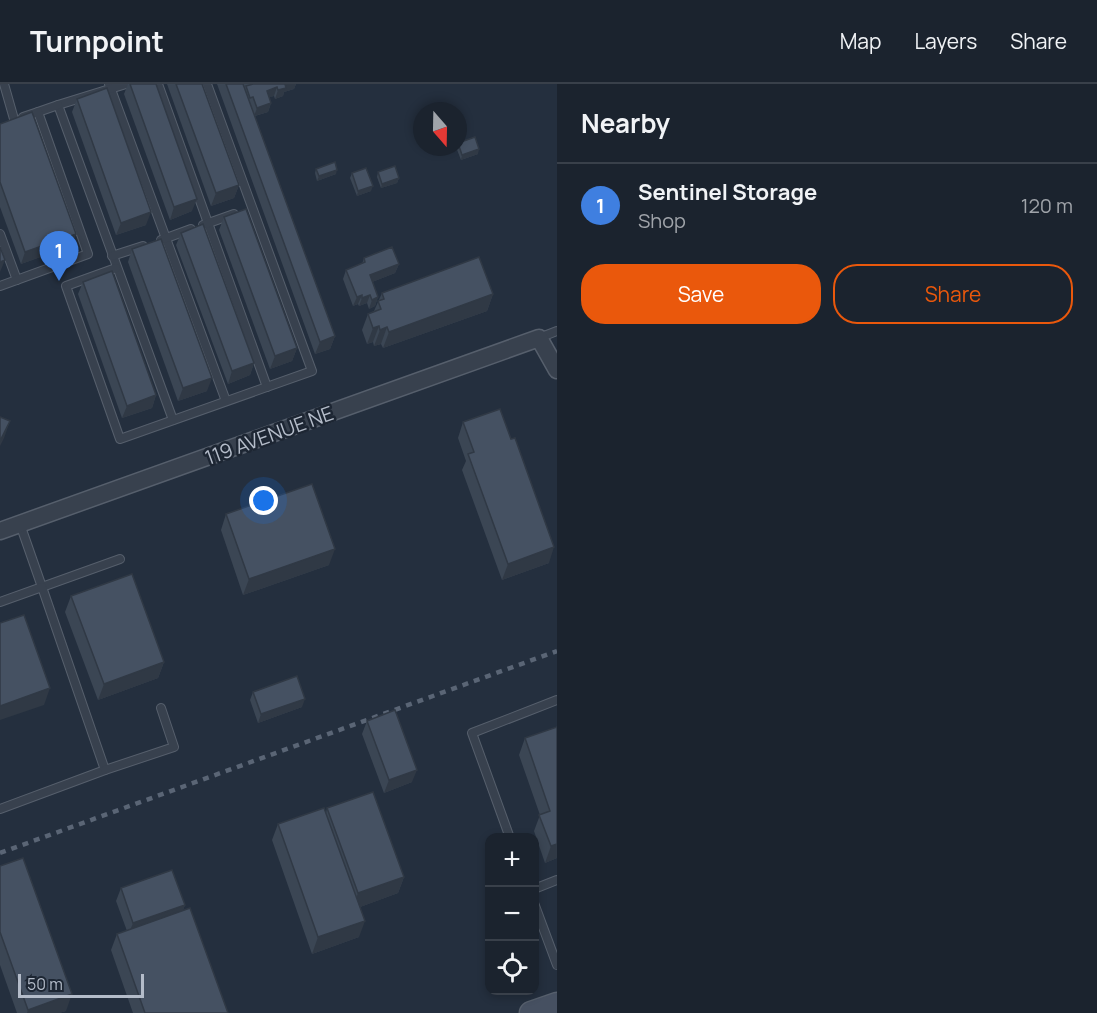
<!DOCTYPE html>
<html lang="en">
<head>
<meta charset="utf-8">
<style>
  body { margin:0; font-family:Manrope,sans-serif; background:#282f3a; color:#f1f3f6 }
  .controls { position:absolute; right:18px; bottom:18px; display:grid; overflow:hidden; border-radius:12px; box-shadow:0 3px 9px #0003 }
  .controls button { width:54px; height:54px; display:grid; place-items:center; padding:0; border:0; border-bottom:2px solid #39404a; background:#1b232e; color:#f1f3f6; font:30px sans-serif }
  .compass { position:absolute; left:413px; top:18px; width:54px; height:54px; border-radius:50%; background:#1b232e; box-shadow:0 3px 9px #0003; rotate:160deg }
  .scale { position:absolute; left:18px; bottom:15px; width:126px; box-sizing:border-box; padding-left:6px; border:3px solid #b4bcc9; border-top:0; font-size:16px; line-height:21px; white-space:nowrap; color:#b4bcc9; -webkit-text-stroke:4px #1d2633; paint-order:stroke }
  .you { position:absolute; left:264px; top:417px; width:21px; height:21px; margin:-15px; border:4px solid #fff; border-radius:50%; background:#1a73e8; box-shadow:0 0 0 9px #1a73e833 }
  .badge { display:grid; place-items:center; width:39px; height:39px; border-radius:50%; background:#ea580c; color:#fff; font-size:20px; font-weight:700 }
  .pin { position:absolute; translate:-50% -50px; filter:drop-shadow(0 2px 3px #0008) }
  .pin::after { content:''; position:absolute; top:32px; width:21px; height:18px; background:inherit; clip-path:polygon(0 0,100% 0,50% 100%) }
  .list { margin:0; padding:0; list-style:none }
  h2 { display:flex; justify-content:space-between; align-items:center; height:78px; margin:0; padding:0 24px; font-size:26px }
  h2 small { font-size:20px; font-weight:400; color:#a0a4aa }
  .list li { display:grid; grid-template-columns:39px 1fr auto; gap:18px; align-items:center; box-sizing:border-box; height:84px; padding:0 24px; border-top:2px solid #39404a }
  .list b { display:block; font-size:22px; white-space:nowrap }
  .list p { margin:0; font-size:20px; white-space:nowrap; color:#a0a4aa }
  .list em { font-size:20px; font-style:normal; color:#a0a4aa }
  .actions { display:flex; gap:12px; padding:18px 24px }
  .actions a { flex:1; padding:14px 0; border:2px solid #ea580c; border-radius:24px; text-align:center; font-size:21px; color:#ea580c }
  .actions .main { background:#ea580c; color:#fff }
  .icon { flex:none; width:33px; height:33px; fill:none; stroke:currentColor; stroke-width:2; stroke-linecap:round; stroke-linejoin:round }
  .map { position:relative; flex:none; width:557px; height:929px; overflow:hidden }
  header { display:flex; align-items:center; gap:36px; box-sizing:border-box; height:84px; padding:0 30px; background:#1b232e; border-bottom:2px solid #39404a }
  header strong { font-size:28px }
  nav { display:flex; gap:33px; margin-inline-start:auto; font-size:21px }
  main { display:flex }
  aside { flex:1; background:#1b232e }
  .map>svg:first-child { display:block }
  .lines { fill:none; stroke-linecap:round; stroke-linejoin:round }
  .lane-casing { stroke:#565f6c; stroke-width:10 }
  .street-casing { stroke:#565f6c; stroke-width:19 }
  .secondary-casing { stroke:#565f6c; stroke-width:25 }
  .lane { stroke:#38414e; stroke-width:8 }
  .street { stroke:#38414e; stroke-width:16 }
  .secondary { stroke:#465061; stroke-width:22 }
  .rail { stroke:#5a6575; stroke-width:4.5; stroke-dasharray:6 6; stroke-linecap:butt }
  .wall { fill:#3b4654 }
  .shaded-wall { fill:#303945 }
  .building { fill:#455162; stroke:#303945; stroke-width:1.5 }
  .labels { text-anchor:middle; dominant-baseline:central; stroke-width:5; stroke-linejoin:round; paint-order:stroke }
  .street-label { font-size:20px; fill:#b4bcc9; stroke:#1d2633 }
</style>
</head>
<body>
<header>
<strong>Turnpoint</strong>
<nav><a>Map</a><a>Layers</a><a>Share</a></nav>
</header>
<main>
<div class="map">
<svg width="557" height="929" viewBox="0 0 557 929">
  <rect width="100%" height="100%" fill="#242f3e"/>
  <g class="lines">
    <defs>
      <g id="lane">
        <path d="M4,0L14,35"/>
        <path d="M109,0L226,317"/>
        <path d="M126,0L58,21L173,336"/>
        <path d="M158,0L267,303"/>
        <path d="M38,28L58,21"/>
        <path d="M203,141L234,130"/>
        <path d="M0,150L17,196"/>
        <path d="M161,156L191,145"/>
        <path d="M112,172L143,162"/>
        <path d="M116,184L66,202L120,355L312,287L207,0"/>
        <path d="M0,202L88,170L38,28L23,33"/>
        <path d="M539,254L557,247"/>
        <path d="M20,440L42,503L120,475"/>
        <path d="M0,518L42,503L105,686L0,725"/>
        <path d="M105,686L174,663L161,624"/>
        <path d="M510,754L472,649L557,616"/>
        <path d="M534,805L557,796"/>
        <path d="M534,819L557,881"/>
      </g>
      <path id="street" d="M0,447L539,254L557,286"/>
      <path id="secondary" d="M531,929L557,920"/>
    </defs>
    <use href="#lane" class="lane-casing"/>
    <use href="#street" class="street-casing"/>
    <use href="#secondary" class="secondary-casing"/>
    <use href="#lane" class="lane"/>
    <use href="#street" class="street"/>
    <use href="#secondary" class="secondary"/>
    <path class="rail" d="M0,769L557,567"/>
  </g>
  <g class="wall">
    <path d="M128,0H156L192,127L170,136L124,10Z"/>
    <path d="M167,0H202L239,101L234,114L211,122Z"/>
    <path d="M217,0H296L294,5L284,8L283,12L275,15L274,12L269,13L271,19L268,28L255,32L335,252L330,265L315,270Z"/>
    <path d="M77,15L146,141L116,151L72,28Z"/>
    <path d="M0,40L76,150L71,162L21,180L0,123Z"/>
    <path d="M458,59L478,70L461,76L456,63H458Z"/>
    <path d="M316,85L336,90L317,97L315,89Z"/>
    <path d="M378,88L399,94L397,99L381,104L377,93Z"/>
    <path d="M352,89L371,107L357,112L350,94Z"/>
    <path d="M224,133L297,264L292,277L270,285L219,146Z"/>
    <path d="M181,149L254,279L250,291L228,300L176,161Z"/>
    <path d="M132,165L207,307L178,317L128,178Z"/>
    <path d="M364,174L399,180L395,189L372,198L378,213L375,222L369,225L367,219L359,222L358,220L353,222L343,195L346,186L362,180Z"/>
    <path d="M83,198L156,311L152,324L122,334L78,210Z"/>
    <path d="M382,209L493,210L487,227L383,264L381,260L374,262L373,258L367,260L362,246L368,230L374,227Z"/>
    <path d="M463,338L549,479L502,496L462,386L466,377L458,354Z"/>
    <path d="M226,430L329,481L243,511L221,446Z"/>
    <path d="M71,512L164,578L158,594L98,616L65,528Z"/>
    <path d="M253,608L302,623L258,639L250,616Z"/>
    <path d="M367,637L412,698L384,709L362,650Z"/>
    <path d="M557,643V774L545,779L534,747L540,731L519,671L525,654Z"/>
    <path d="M327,724L404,793L398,809L360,823L359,853L312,870L272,756L278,740L326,729Z"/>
    <path d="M0,782L66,927L59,929H17L0,881Z"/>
    <path d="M121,804L185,821L183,826L228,929H133L111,866L117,850L127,847L116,817Z"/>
  </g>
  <g class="shaded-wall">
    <path d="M285,0H296L294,5L284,8L283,12L275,15L278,6Z"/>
    <path d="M277,3L274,12L264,15L267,7Z"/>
    <path d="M271,19L268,28L254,32L257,24Z"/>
    <path d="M479,65L478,70L461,76L462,71Z"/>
    <path d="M337,86L336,90L317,97L319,92Z"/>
    <path d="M399,94L397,99L381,104L382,100Z"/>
    <path d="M239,101L234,114L211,122L216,109Z"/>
    <path d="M373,102L371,107L357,112L358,107Z"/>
    <path d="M197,115L192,127L170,136L174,123Z"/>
    <path d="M151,128L146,141L116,151L121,139Z"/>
    <path d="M76,150L71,162L21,180L25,168Z"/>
    <path d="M5,176L0,188V178Z"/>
    <path d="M399,180L395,189L367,200L370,191Z"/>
    <path d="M493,210L487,227L383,264L389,248Z"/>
    <path d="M362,211L358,220L353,222L357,213Z"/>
    <path d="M370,211L367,219L359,222L362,214Z"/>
    <path d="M378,213L375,222L369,225L372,216Z"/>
    <path d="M379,242L373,258L367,260L373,244Z"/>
    <path d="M387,243L381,260L374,262L380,246Z"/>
    <path d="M335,252L330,265L315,270L320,258Z"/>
    <path d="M297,264L292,277L270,285L275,272Z"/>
    <path d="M254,279L250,291L228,300L232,287Z"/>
    <path d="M212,294L207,307L178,317L183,304Z"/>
    <path d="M156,311L152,324L122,334L127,322Z"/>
    <path d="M10,337L4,354L0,362V357Z"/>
    <path d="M554,463L549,479L502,496L508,480Z"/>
    <path d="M335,465L329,481L243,511L249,495Z"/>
    <path d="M164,578L158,594L98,616L104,600Z"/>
    <path d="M50,604L44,621L0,636V622Z"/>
    <path d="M305,615L302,623L258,639L261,630Z"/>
    <path d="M417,686L412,698L384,709L389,696Z"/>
    <path d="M557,760V774L545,779L551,762Z"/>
    <path d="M404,793L398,809L352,826L358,809Z"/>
    <path d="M185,821L180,834L128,852L133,839Z"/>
    <path d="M365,837L359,853L312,870L318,853Z"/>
    <path d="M72,910L66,927L59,929H27L28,926Z"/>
  </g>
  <g class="building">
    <path d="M130,0H156L197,115L174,123Z"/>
    <path d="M176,0H202L239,101L216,109Z"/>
    <path d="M226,0H243L335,252L320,258Z"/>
    <path d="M253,0H285L286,4L278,6L277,3L267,7L271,19L257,24L253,13L250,14L246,2Z"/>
    <path d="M107,4L151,128L121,139L77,15Z"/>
    <path d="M32,28L76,150L25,168L0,98V40Z"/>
    <path d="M475,53L479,65L462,71L458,59Z"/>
    <path d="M335,78L337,86L319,92L316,85Z"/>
    <path d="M395,82L399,94L382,100L378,88Z"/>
    <path d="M366,84L373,102L358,107L352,89Z"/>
    <path d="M246,125L297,264L275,272L224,133Z"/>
    <path d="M203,140L254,279L232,287L181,149Z"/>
    <path d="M161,155L212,294L183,304L132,165Z"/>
    <path d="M0,163L5,176L0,178Z"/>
    <path d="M392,163L399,180L370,191L378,213L372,216L370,211L362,214V211L357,213L346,186L365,178L364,174Z"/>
    <path d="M479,173L493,210L389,248L387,243L380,246L379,242L373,244L368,230L381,225L378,217L384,215L382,209Z"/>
    <path d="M112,187L156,311L127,322L83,198Z"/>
    <path d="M500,325L511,355L515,354L554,463L508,480L468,370L474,368L463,338Z"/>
    <path d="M0,333L10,337L0,357Z"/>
    <path d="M312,400L335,465L249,495L226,430Z"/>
    <path d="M132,490L164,578L104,600L71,512Z"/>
    <path d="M24,531L50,604L0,622V539Z"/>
    <path d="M297,592L305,615L261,630L253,608Z"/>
    <path d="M395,626L417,686L389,696L367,637Z"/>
    <path d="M557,643V760L551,762L539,731L550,727L525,654Z"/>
    <path d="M373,708L404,793L358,809L327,724Z"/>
    <path d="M324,724L365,837L318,853L278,740Z"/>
    <path d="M23,774L72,910L28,926L0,848V782Z"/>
    <path d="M172,786L185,821L133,839L121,804Z"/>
    <path d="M190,824L228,929H145L117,850Z"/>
  </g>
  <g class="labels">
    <g class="street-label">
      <text transform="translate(269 351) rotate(-20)">119 AVENUE NE</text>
    </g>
  </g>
</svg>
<div class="controls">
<button>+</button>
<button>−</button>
<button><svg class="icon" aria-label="locate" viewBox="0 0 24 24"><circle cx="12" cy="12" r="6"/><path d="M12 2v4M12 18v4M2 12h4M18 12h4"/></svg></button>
</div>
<svg class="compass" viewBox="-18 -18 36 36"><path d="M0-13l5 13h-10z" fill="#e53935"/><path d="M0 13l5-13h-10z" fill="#a0a4aa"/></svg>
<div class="scale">50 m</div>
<div class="you"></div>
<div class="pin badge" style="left:59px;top:197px;background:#3f7fe0">1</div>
</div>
<aside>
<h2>Nearby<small></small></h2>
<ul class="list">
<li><span class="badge" style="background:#3f7fe0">1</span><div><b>Sentinel Storage</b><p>Shop</p></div><em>120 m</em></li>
</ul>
<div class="actions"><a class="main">Save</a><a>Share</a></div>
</aside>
</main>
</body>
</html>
